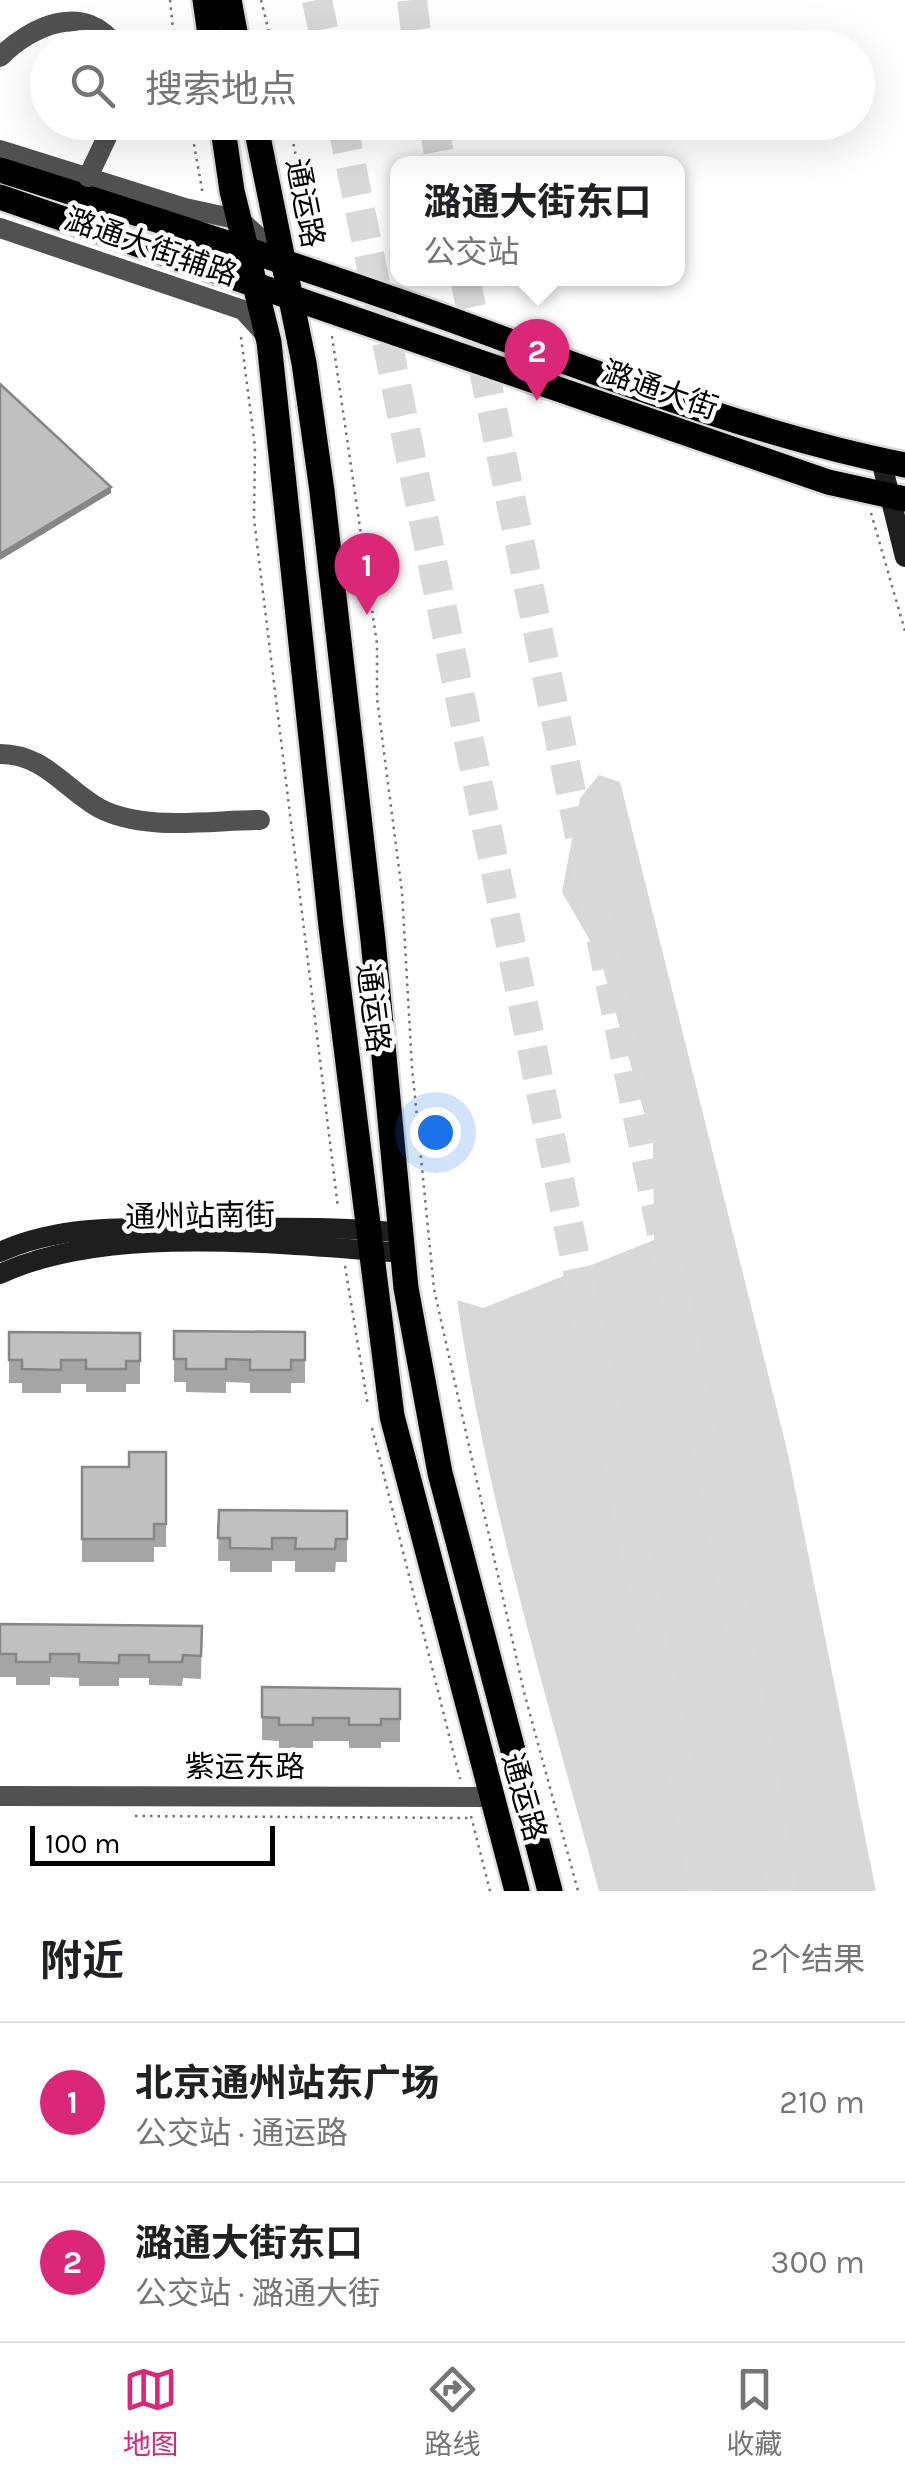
<!DOCTYPE html>
<html lang="zh">
<head>
<meta charset="utf-8">
<style>
  body { margin:0; font-family:Karla,"Noto Sans SC",sans-serif; background:#f6f6f6; color:#202124 }
  .scale { position:absolute; left:30px; bottom:25px; width:245px; box-sizing:border-box; padding-left:10px; border:5px solid #000; border-top:0; font-size:28px; line-height:35px; white-space:nowrap; color:#000; -webkit-text-stroke:8px #fff; paint-order:stroke }
  .you { position:absolute; left:435px; top:1132px; width:35px; height:35px; margin:-25px; border:8px solid #fff; border-radius:50%; background:#1a73e8; box-shadow:0 0 0 15px #1a73e833 }
  .badge { display:grid; place-items:center; width:65px; height:65px; border-radius:50%; background:#db2777; color:#fff; font-size:32px; font-weight:700 }
  .pin { position:absolute; translate:-50% -82px; filter:drop-shadow(0 2px 5px #0008) }
  .pin::after { content:''; position:absolute; top:52px; width:35px; height:30px; background:inherit; clip-path:polygon(0 0,100% 0,50% 100%) }
  .popup { position:absolute; left:390px; top:156px; width:295px; height:130px; box-sizing:border-box; display:grid; place-content:center; border-radius:20px; background:#fff; filter:drop-shadow(0 2px 8px #0005); font-size:32px; white-space:nowrap; color:#757577 }
  .popup b { font-size:38px; color:#202124 }
  .popup::after { content:''; position:absolute; left:50%; top:100%; margin-left:-20px; border:20px solid transparent; border-top-color:#fff }
  .list { margin:0; padding:0; list-style:none }
  h2 { display:flex; justify-content:space-between; align-items:center; height:130px; margin:0; padding:0 40px; font-size:42px }
  h2 small { font-size:32px; font-weight:400; color:#757577 }
  .list li { display:grid; grid-template-columns:65px 1fr auto; gap:30px; align-items:center; box-sizing:border-box; height:160px; padding:0 40px; border-top:2px solid #e0e0e0 }
  .list b { display:block; font-size:38px; white-space:nowrap }
  .list p { margin:0; font-size:32px; white-space:nowrap; color:#757577 }
  .list em { font-size:32px; font-style:normal; color:#757577 }
  .icon { flex:none; width:55px; height:55px; fill:none; stroke:currentColor; stroke-width:2; stroke-linecap:round; stroke-linejoin:round }
  .map { position:relative; flex:none; width:905px; height:1891px; overflow:hidden }
  .search { position:absolute; background:#fff; box-shadow:0 10px 40px #0002; left:30px; right:30px; top:30px; height:110px; display:flex; align-items:center; gap:25px; box-sizing:border-box; padding:0 35px; border-radius:55px; color:#757577; font-size:38px }
  .sheet { height:450px; background:#fff }
  nav { display:flex; justify-content:space-around; align-items:center; box-sizing:border-box; height:140px; border-top:2px solid #e0e0e0; background:#fff; font-size:28px; color:#757577 }
  nav a { display:grid; justify-items:center; gap:5px }
  nav .on { color:#db2777 }
  .map>svg:first-child { display:block }
  .green { fill:#d8d8d8 }
  .lines { fill:none; stroke-linecap:round; stroke-linejoin:round }
  .motorway-tunnel { stroke:#d9d9d9; stroke-width:30; stroke-dasharray:30 15; stroke-linecap:butt }
  .primary-casing { stroke:#dbdbdb; stroke-width:30 }
  .path { stroke:#737373; stroke-width:2.5; stroke-dasharray:2.5 5; stroke-linecap:butt }
  .tertiary { stroke:#515151; stroke-width:20 }
  .secondary { stroke:#1e1e1e; stroke-width:20 }
  .primary { stroke:#000; stroke-width:25 }
  .tertiary-bridge { stroke:#515151; stroke-width:20 }
  .wall { fill:#a5a5a5 }
  .shaded-wall { fill:#868686 }
  .building { fill:#c0c0c0; stroke:#868686; stroke-width:2.5 }
  .labels { text-anchor:middle; dominant-baseline:central; stroke-width:9; stroke-linejoin:round; paint-order:stroke }
  .street-label { font-size:30px; fill:#000; stroke:#fff }
</style>
</head>
<body>
<div class="map">
<svg width="905" height="1891" viewBox="0 0 905 1891">
  <rect width="100%" height="100%" fill="#fff"/>
  <path class="green" d="M599,775L620,782L788,1454L876,1891H599C546,1695 487,1501 457,1300L483,1308L654,1240L653,1143L600,958L562,892L580,798Z"/>
  <g class="lines">
    <g class="motorway-tunnel">
      <path d="M317,0L327,48"/>
      <path d="M412,0L418,48"/>
      <path d="M342,122L705,1891"/>
      <path d="M433,122L441,164"/>
      <path d="M465,278L713,1481L783,1891"/>
    </g>
    <defs>
      <g id="primary">
        <path d="M205,0L212,48"/>
        <path d="M229,0L238,48"/>
        <path d="M222,122L232,191L269,342L331,927L392,1416L517,1891"/>
        <path d="M255,122L304,363L322,491L373,940L406,1288L440,1473L550,1891"/>
        <path d="M0,170C152,218 302,266 452,320C601,374 750,434 905,465"/>
        <path d="M0,197L828,482L905,499"/>
      </g>
    </defs>
    <use href="#primary" class="primary-casing"/>
    <g class="path">
      <path d="M170,0L175,48"/>
      <path d="M261,0L273,48"/>
      <path d="M190,122L203,195"/>
      <path d="M289,122L315,250"/>
      <path d="M332,336L377,644V698L402,892L412,1067L434,1289L524,1692L578,1891"/>
      <path d="M241,337L255,447L254,519L338,1208"/>
      <path d="M871,513L905,631"/>
      <path d="M345,1266L368,1406"/>
      <path d="M372,1428L460,1779"/>
      <path d="M135,1816L471,1818"/>
      <path d="M471,1816L490,1891"/>
    </g>
    <g class="tertiary">
      <path d="M0,57C31,26 86,0 117,48"/>
      <path d="M0,150L185,208L240,220L282,258"/>
      <path d="M0,228L243,310L264,333"/>
      <path d="M0,754C44,754 64,788 99,808C144,832 211,820 260,820"/>
      <path d="M0,1796L489,1797"/>
    </g>
    <g class="secondary">
      <path d="M881,460L905,557"/>
      <path d="M0,1252C68,1221 146,1229 219,1228C281,1228 342,1226 403,1233"/>
      <path d="M0,1274C109,1223 286,1245 404,1253"/>
    </g>
    <use href="#primary" class="primary"/>
    <path class="tertiary-bridge" d="M88,177L114,122"/>
  </g>
  <g class="wall">
    <path d="M174,1331L305,1332V1383H291V1393H250V1383L226,1382V1393L186,1392V1382H174Z"/>
    <path d="M9,1332L140,1333V1384H126V1392H86V1384H61V1393H22V1383H9Z"/>
    <path d="M166,1452V1547H154V1562H82V1467H129Z"/>
    <path d="M219,1510L347,1511V1562H336L335,1572H295V1561H272V1572H230V1561H218Z"/>
    <path d="M0,1624L202,1626L201,1679L183,1678L182,1686L149,1685V1678H119V1686H79V1678L50,1677V1685H16V1677H0Z"/>
    <path d="M262,1687L400,1689V1742H381V1748H349V1741H313V1748H279V1741L262,1740Z"/>
  </g>
  <path class="shaded-wall" d="M111,487V493L0,560V554Z"/>
  <g class="building">
    <path d="M0,384L111,487L0,554Z"/>
    <path d="M174,1331L305,1332V1360H291V1370H250V1360L226,1359V1369H186V1359H174Z"/>
    <path d="M9,1332L140,1333V1361H126V1369H86V1360H61V1370L22,1369V1360H9Z"/>
    <path d="M129,1452H166V1524H154V1539H82V1467H129Z"/>
    <path d="M219,1510L347,1511V1539H336L335,1549H295L296,1538H272V1549L230,1548V1538H218Z"/>
    <path d="M0,1624L202,1626L201,1656L183,1655L182,1662H149V1655H119V1663L79,1662V1654H50V1662H16V1654H0Z"/>
    <path d="M262,1687L400,1689V1719H381V1725H349V1718H313V1725H279V1718L262,1717Z"/>
  </g>
  <g class="labels">
    <g class="street-label">
      <text transform="translate(305 203) rotate(79)">通运路</text>
      <text transform="translate(151 247) rotate(19)">潞通大街辅路</text>
      <text transform="translate(660 390) rotate(19)">潞通大街</text>
      <text transform="translate(373 1008) rotate(83)">通运路</text>
      <text transform="translate(200 1216) rotate(-1)">通州站南街</text>
      <text x="245" y="1767">紫运东路</text>
      <text transform="translate(524 1797) rotate(74)">通运路</text>
    </g>
  </g>
</svg>
<div class="scale">100 m</div>
<div class="you"></div>
<div class="pin badge" style="left:367px;top:615px">1</div>
<div class="pin badge" style="left:537px;top:401px">2</div>
<div class="popup"><b>潞通大街东口</b>公交站</div>
<div class="search"><svg class="icon" aria-label="search" viewBox="0 0 24 24"><circle cx="10" cy="10" r="6"/><path d="M15 15l6 6"/></svg>搜索地点</div>
</div>
<section class="sheet">
<h2>附近<small>2个结果</small></h2>
<ul class="list">
<li><span class="badge">1</span><div><b>北京通州站东广场</b><p>公交站 · 通运路</p></div><em>210 m</em></li>
<li><span class="badge">2</span><div><b>潞通大街东口</b><p>公交站 · 潞通大街</p></div><em>300 m</em></li>
</ul>
</section>
<nav>
<a class="on"><svg class="icon" aria-label="map" viewBox="0 0 24 24"><path d="M3 6l6-2 6 2 6-2v14l-6 2-6-2-6 2zM9 4v14M15 6v14"/></svg>地图</a>
<a><svg class="icon" aria-label="directions" viewBox="0 0 24 24"><path d="M12 3l9 9-9 9-9-9zM9 14v-3h6M13 9l2 2-2 2"/></svg>路线</a>
<a><svg class="icon" aria-label="saved" viewBox="0 0 24 24"><path d="M7 4h10v16l-5-4-5 4z"/></svg>收藏</a>
</nav>
</body>
</html>
